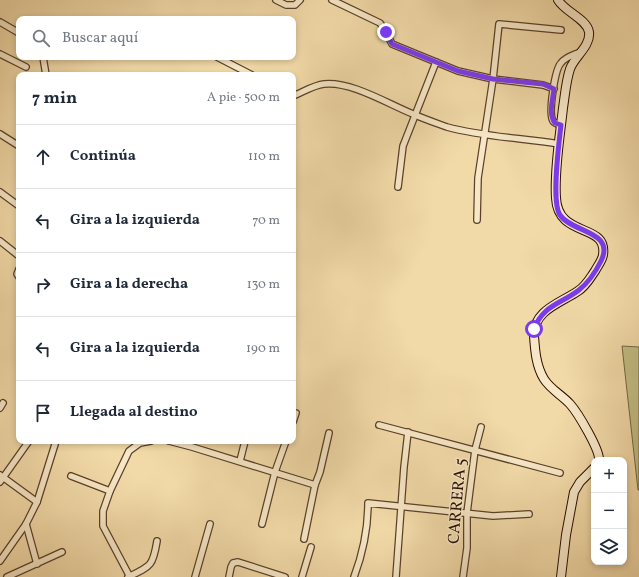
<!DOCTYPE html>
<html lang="es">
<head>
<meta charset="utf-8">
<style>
  body { margin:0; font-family:Vollkorn,serif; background:#f6f6f7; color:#1f2937 }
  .controls { position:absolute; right:12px; bottom:12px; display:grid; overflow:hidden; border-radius:8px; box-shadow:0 2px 6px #0003 }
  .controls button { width:36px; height:36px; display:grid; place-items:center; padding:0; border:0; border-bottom:1px solid #e0e1e3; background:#fff; color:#1f2937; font:20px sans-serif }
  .stop { position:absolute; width:12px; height:12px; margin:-9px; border:3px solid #7c3aed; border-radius:50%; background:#fff }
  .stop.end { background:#7c3aed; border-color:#fff; box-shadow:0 1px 4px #0008 }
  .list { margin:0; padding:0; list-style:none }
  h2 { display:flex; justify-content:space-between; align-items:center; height:52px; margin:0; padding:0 16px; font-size:17px }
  h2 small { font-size:13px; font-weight:400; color:#747a83 }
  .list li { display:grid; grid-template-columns:26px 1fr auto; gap:12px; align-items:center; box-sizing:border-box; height:64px; padding:0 16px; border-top:1px solid #e0e1e3 }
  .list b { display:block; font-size:15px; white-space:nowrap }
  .list em { font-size:13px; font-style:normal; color:#747a83 }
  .icon { flex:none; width:22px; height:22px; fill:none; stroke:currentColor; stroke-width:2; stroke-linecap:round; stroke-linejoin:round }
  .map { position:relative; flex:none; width:639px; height:577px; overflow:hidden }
  .search { position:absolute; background:#fff; box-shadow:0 2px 6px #0003; left:16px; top:16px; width:280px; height:44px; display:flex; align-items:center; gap:10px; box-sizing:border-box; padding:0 14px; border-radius:8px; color:#747a83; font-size:15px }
  .panel { position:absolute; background:#fff; box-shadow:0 2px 6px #0003; left:16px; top:72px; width:280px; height:372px; border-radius:8px }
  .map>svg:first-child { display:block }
  .green { fill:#c1bd83; stroke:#746642 }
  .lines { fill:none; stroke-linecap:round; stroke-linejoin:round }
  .minor-casing { stroke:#5a412a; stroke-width:8 }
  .secondary-casing { stroke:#280e00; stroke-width:10 }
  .minor { stroke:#f7e7c6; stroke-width:5.5 }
  .secondary { stroke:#f7e7c6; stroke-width:8 }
  .route { stroke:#7c3aed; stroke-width:5 }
  .labels { text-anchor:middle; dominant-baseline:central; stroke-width:3; stroke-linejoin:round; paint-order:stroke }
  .street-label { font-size:16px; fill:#280e00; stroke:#f7e7c6 }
</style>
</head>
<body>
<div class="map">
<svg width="639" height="577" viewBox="0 0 639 577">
  <rect width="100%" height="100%" fill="#f2daa8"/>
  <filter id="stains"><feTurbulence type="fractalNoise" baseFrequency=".005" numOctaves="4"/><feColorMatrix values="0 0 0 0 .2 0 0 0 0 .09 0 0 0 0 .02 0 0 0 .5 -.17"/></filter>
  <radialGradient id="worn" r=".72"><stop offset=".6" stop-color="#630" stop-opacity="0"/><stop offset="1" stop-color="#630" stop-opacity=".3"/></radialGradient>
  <path class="green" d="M622,346L639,347V490H638Z"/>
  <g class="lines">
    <defs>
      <g id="minor">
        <path d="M276,0L286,5H295L300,0"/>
        <path d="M332,0L380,23L386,32L392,44L458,71L493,79L543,85L554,89"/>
        <path d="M0,22L19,33"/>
        <path d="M0,54L26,67"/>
        <path d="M43,57L46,75"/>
        <path d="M217,57L252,75"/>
        <path d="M293,96C303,92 314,85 324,84C351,81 388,104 413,114C424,119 436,123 447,127C484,137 522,138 559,144"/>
        <path d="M561,125C558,124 555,124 553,121C548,113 555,69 561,63C565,57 574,55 580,52"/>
        <path d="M0,134L19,146"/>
        <path d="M398,187L403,146L436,62"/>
        <path d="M0,192L19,206"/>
        <path d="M477,220L478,178L493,79L499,24L561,30"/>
        <path d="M0,241L19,256"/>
        <path d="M19,269L17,274L19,277"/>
        <path d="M0,408L3,403"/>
        <path d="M293,422L296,413"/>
        <path d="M379,425L560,473"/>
        <path d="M169,441L192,447L315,485"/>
        <path d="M240,461L245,441"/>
        <path d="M0,475L37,502"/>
        <path d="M71,476L110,491"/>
        <path d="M0,482L29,441"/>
        <path d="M26,524L37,564"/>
        <path d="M262,524L275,472L286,441"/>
        <path d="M304,539L315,485L320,472L329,433"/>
        <path d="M0,561L26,524L37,502L56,441"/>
        <path d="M7,577L62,552"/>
        <path d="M128,577C151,566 153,566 157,541"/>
        <path d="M130,577L103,526V511L110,491L129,451L140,443L151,441"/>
        <path d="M195,577L210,524"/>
        <path d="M229,577L231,567L233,563L238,562L285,577"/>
        <path d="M302,577L311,547"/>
        <path d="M354,577C363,553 368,528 368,503L493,516L529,514"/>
        <path d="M396,577L404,467L408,432"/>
        <path d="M463,577L467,548V513L475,450L481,427"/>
      </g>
      <g id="secondary">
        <path d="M558,0C565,12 587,19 589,32C591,46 574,57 570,69C566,81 565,95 563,108C560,136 554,170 556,198C558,239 608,222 603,255C602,261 598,265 595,271C590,278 586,286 578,291C561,303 533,310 534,336C535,350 536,366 544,379C551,390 562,395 570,404C578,413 600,450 599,460"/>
        <path d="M561,577L566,535L574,492L580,482L594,468"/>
      </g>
    </defs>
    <use href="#minor" class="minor-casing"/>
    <use href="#secondary" class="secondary-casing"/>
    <use href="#minor" class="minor"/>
    <use href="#secondary" class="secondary"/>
  </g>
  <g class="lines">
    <path class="route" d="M386,32L392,44L458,71L493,79L543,84L554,89C553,99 548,114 555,123L561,125C559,143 551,202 560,215C572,233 616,231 601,261C596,271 588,283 579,290C561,304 543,305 534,329"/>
  </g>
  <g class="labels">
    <g class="street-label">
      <text transform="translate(458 501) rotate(-85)">CARRERA 5</text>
    </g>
  </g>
  <rect width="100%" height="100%" filter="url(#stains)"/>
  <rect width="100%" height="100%" fill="url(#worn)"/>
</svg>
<div class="controls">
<button>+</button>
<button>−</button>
<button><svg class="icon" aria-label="layers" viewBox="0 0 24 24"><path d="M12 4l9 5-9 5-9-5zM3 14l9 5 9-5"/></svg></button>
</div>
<div class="stop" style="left:534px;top:329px"></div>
<div class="stop end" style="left:386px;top:32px"></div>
<div class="search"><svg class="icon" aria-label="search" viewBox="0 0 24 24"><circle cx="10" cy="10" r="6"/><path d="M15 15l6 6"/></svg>Buscar aquí</div>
<section class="panel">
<h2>7 min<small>A pie · 500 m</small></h2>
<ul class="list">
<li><svg class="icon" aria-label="ahead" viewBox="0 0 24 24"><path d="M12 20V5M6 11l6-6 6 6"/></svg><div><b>Continúa</b></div><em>110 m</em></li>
<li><svg class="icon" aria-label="left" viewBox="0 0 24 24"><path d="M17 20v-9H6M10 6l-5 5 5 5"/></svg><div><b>Gira a la izquierda</b></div><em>70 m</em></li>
<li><svg class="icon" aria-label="right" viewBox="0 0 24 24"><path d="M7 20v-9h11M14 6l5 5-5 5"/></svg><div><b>Gira a la derecha</b></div><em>130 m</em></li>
<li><svg class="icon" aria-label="left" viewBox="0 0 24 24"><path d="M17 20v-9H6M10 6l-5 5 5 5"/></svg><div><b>Gira a la izquierda</b></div><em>190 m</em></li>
<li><svg class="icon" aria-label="arrive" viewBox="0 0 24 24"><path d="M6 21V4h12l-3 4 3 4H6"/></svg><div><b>Llegada al destino</b></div></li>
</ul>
</section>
</div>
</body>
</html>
